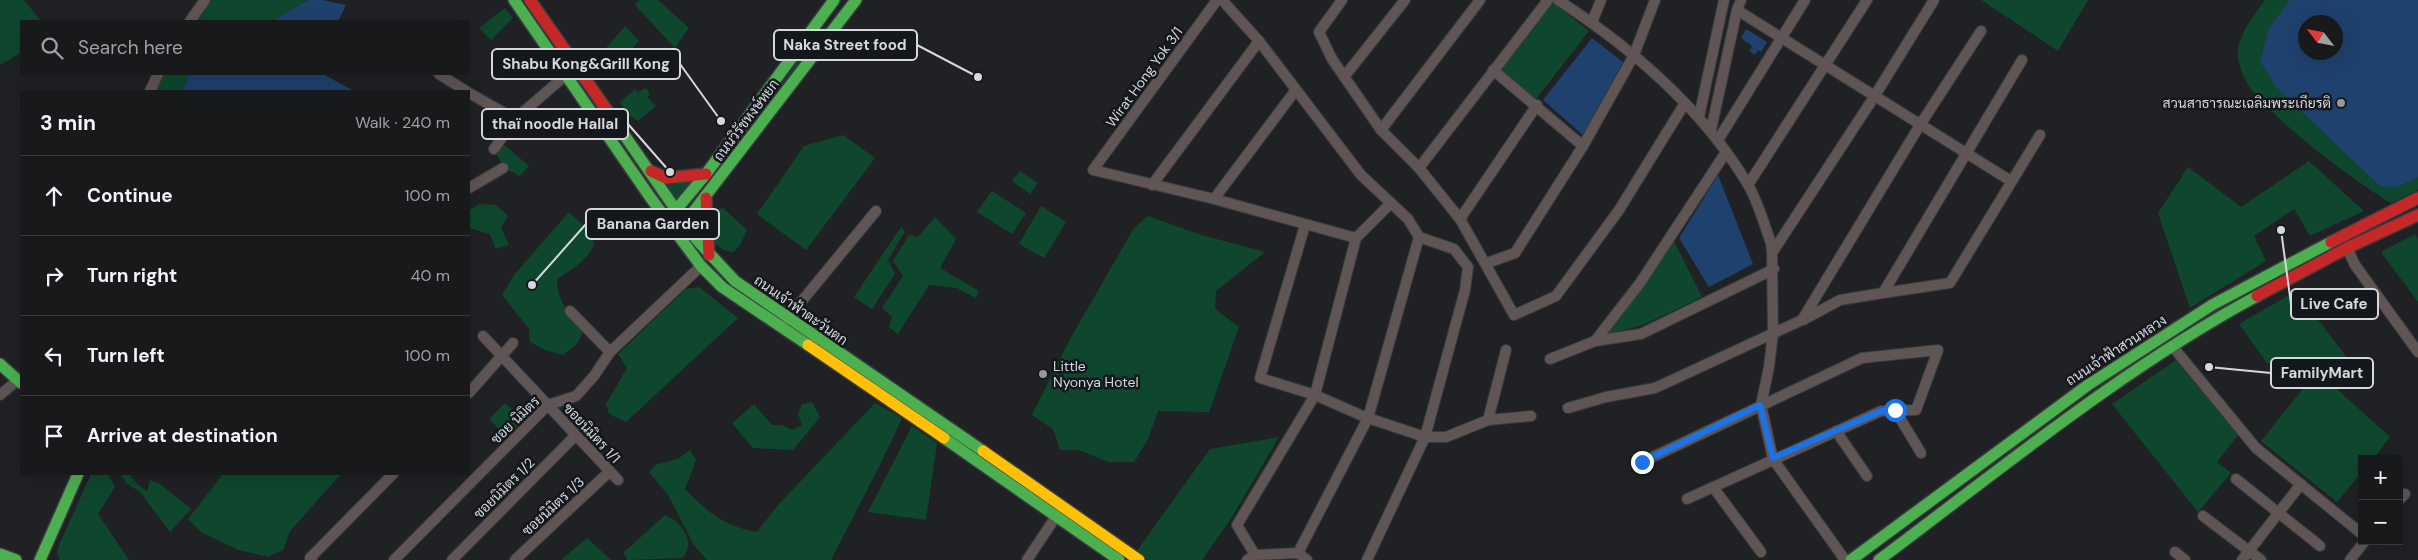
<!DOCTYPE html>
<html lang="en">
<head>
<meta charset="utf-8">
<style>
  body { margin:0; font-family:"DM Sans",Sarabun,sans-serif; background:#242628; color:#f1f3f6 }
  .controls { position:absolute; right:15px; bottom:15px; display:grid; overflow:hidden; border-radius:0px; box-shadow:0 5px 20px #0002 }
  .controls button { width:45px; height:45px; display:grid; place-items:center; padding:0; border:0; border-bottom:1px solid #36383a; background:#17191b; color:#f1f3f6; font:25px sans-serif }
  .compass { position:absolute; left:2298px; top:15px; width:45px; height:45px; border-radius:50%; background:#17191b; box-shadow:0 5px 20px #0002; rotate:302deg }
  .stop { position:absolute; width:15px; height:15px; margin:-11px; border:4px solid #1a73e8; border-radius:50%; background:#fff }
  .stop.end { background:#1a73e8; border-color:#fff; box-shadow:0 1px 5px #0008 }
  .list { margin:0; padding:0; list-style:none }
  h2 { display:flex; justify-content:space-between; align-items:center; height:65px; margin:0; padding:0 20px; font-size:21px }
  h2 small { font-size:16px; font-weight:400; color:#9ea0a3 }
  .list li { display:grid; grid-template-columns:32px 1fr auto; gap:15px; align-items:center; box-sizing:border-box; height:80px; padding:0 20px; border-top:1px solid #36383a }
  .list b { display:block; font-size:19px; white-space:nowrap }
  .list em { font-size:16px; font-style:normal; color:#9ea0a3 }
  .icon { flex:none; width:28px; height:28px; fill:none; stroke:currentColor; stroke-width:2; stroke-linecap:round; stroke-linejoin:round }
  .map { position:relative; flex:none; width:2418px; height:560px; overflow:hidden }
  .search { position:absolute; background:#17191b; box-shadow:0 5px 20px #0002; left:20px; top:20px; width:450px; height:55px; display:flex; align-items:center; gap:12px; box-sizing:border-box; padding:0 18px; border-radius:0px; color:#9ea0a3; font-size:19px }
  .panel { position:absolute; background:#17191b; box-shadow:0 5px 20px #0002; left:20px; top:90px; width:450px; height:385px; border-radius:0px }
  .map>svg:first-child { display:block }
  .green { fill:#0f472e; fill-rule:evenodd }
  .water { fill:#1f416e; fill-rule:evenodd }
  .lines { fill:none; stroke-linecap:round; stroke-linejoin:round }
  .street-casing { stroke:#393b3d; stroke-width:12 }
  .fast-casing { stroke:#393b3d; stroke-width:14 }
  .slow-casing { stroke:#393b3d; stroke-width:14 }
  .jam-casing { stroke:#393b3d; stroke-width:14 }
  .street { stroke:#5e5554; stroke-width:10 }
  .fast { stroke:#4caf50; stroke-width:11 }
  .slow { stroke:#ffc107; stroke-width:11 }
  .jam { stroke:#c62828; stroke-width:11 }
  .route { stroke:#1a73e8; stroke-width:6 }
  .poi-dot { fill:#95989c; stroke:#14171c; stroke-width:2 }
  .labels { text-anchor:middle; dominant-baseline:central; stroke-width:5; stroke-linejoin:round; paint-order:stroke }
  .street-label { font-size:14px; fill:#d5d8dc; stroke:#14171c }
  .poi-label { font-size:14px; fill:#d5d8dc; stroke:#14171c; text-anchor:end }
  .leader { fill:none; stroke:#d5d8dc; stroke-width:2 }
  .callout-dot { fill:#d5d8dc; stroke:#14171c; stroke-width:2 }
  .callout { fill:#14171c; stroke:#d5d8dc; stroke-width:2 }
  .callout-label { font-size:15px; text-anchor:middle; font-weight:bold; fill:#d5d8dc }
</style>
</head>
<body>
<div class="map">
<svg width="2418" height="560" viewBox="0 0 2418 560">
  <rect width="100%" height="100%" fill="#1f2124"/>
  <g class="green">
    <path d="M0,0H24L41,21H21V53L0,65Z"/>
    <path d="M212,0H308L272,21H198Z"/>
    <path d="M639,0H658L689,28L675,48L635,5Z"/>
    <path d="M1981,0H2088L2058,51Z"/>
    <path d="M2265,0H2418V190L2391,203L2384,199C2342,171 2290,133 2256,95C2246,84 2237,66 2238,50C2240,33 2255,13 2265,0ZM2306,22H2336V52H2306Z"/>
    <path d="M1551,1L1589,31L1536,99L1498,69Z"/>
    <path d="M505,8L513,18L491,40L479,28Z"/>
    <path d="M625,26L639,41L621,62L613,68L596,60Z"/>
    <path d="M825,26L826,27L693,201L691,200L787,72Z"/>
    <path d="M164,74H189L183,91H156Z"/>
    <path d="M646,88L650,94L647,97L656,106L638,121L627,114L620,102L635,89L638,92Z"/>
    <path d="M843,135L875,158L806,250L757,214L804,146Z"/>
    <path d="M501,142L529,166L520,176L506,169L496,154Z"/>
    <path d="M2309,161L2364,211L2310,236L2294,209L2254,236L2266,261L2190,308L2158,213L2188,167L2241,207Z"/>
    <path d="M1020,171L1038,183L1030,194L1012,181Z"/>
    <path d="M694,180L679,202L664,182Z"/>
    <path d="M992,191L1026,213L1012,234L977,212Z"/>
    <path d="M480,204L496,205L508,216L501,228L509,245L496,249L490,234L469,228V210Z"/>
    <path d="M1041,206L1066,222L1044,258L1019,244Z"/>
    <path d="M723,208L747,230L741,244L733,252L724,250L709,240L712,219L717,210Z"/>
    <path d="M569,212L589,231L594,245C586,262 572,269 557,279C557,301 570,315 583,333L576,345L563,355L545,350L530,342L529,329L502,295L514,275Z"/>
    <path d="M1148,216L1198,234L1265,252L1216,291L1215,309L1239,327L1209,412L1158,411L1148,439L1134,462H1108L1079,450H1060L1053,429L1032,415L1070,339L1134,228Z"/>
    <path d="M935,217L956,239L940,268L979,291L976,298L957,288L929,285L898,334L889,327L892,317L882,308L903,276L893,261L909,235L918,237Z"/>
    <path d="M901,227L905,231L888,260L895,274L872,309L854,297Z"/>
    <path d="M2415,234L2418,239V302L2381,252Z"/>
    <path d="M1674,241L1702,297L1643,325L1608,334Z"/>
    <path d="M699,287L738,318L626,422L609,414L606,404L627,368L618,354L686,289Z"/>
    <path d="M2296,291L2358,372L2338,387L2316,366L2267,363L2239,324Z"/>
    <path d="M2176,360L2238,435L2217,462L2231,473L2198,512L2112,404Z"/>
    <path d="M2317,371L2390,437L2373,459H2362V472L2337,502L2261,441Z"/>
    <path d="M812,402L820,417L793,450L753,448L732,423L754,404L772,425H782L793,430L802,425L798,414L802,404Z"/>
    <path d="M505,403L523,420L507,437L489,419Z"/>
    <path d="M875,403L902,418L882,461L831,560H707L694,545L668,495L649,472L657,464L678,459L690,450L696,460L685,489C709,513 723,526 757,532L778,505Z"/>
    <path d="M912,426L937,443L926,520L868,512Z"/>
    <path d="M1279,437L1232,517L1202,560H1148L1136,552L1210,449Z"/>
    <path d="M91,474H108L115,487L98,514L129,560H60L57,553L59,545Z"/>
    <path d="M120,474H129L137,484L147,491L150,480L160,484L191,509L170,532L140,492L127,484Z"/>
    <path d="M223,474H341L290,531L283,550L268,557L239,550L202,533L188,519Z"/>
    <path d="M665,515C676,519 690,533 688,547C688,550 684,555 683,558L628,560L623,553Z"/>
    <path d="M587,538L611,560H561Z"/>
  </g>
  <g class="water">
    <path d="M308,0H322L346,5L338,21H272Z"/>
    <path d="M2290,0H2418V177L2395,188L2380,186L2277,88L2260,61L2269,28ZM2306,22H2336V52H2306Z"/>
    <path d="M1746,29L1767,42L1761,52L1758,50L1755,55L1749,51L1752,46L1741,38Z"/>
    <path d="M1592,38L1623,62L1583,135L1543,100Z"/>
    <path d="M189,74H323L354,91H183Z"/>
    <path d="M1718,175L1753,264L1709,287L1679,238Z"/>
  </g>
  <g class="lines">
    <defs>
      <g id="street">
        <path d="M1217,0L1093,170L1214,199L1356,238"/>
        <path d="M1222,0L1259,41L1361,175L1408,219L1419,237L1454,249L1468,267L1465,290L1425,437L1367,560"/>
        <path d="M1342,0L1319,32L1332,59L1381,130L1419,168L1460,219L1514,315L1556,296L1619,210L1685,103"/>
        <path d="M1558,0C1632,48 1701,107 1747,183C1758,201 1764,224 1771,243L1772,253L1773,333L1769,367L1761,405L1773,459L1845,560"/>
        <path d="M1737,10L2011,181"/>
        <path d="M190,21L205,0"/>
        <path d="M1592,22L1601,0"/>
        <path d="M1493,70L1583,146"/>
        <path d="M439,74L466,91"/>
        <path d="M1344,77L1405,0"/>
        <path d="M150,91L158,74"/>
        <path d="M469,93L515,119"/>
        <path d="M1699,117L1724,0"/>
        <path d="M1381,130L1480,0"/>
        <path d="M1711,130L1737,10L1741,0"/>
        <path d="M1718,140L1805,0"/>
        <path d="M494,149L515,119L566,75"/>
        <path d="M1419,168L1548,0"/>
        <path d="M1152,185L1259,41"/>
        <path d="M1748,185L1867,0"/>
        <path d="M469,188L503,168"/>
        <path d="M1214,199L1295,91"/>
        <path d="M1460,219L1537,105"/>
        <path d="M1305,225L1260,378L1315,395L1365,417L1425,437H1446L1488,420L1531,416"/>
        <path d="M2347,248L2355,265L2418,352"/>
        <path d="M1772,253L1874,97L1934,0"/>
        <path d="M1487,263L1515,253L1583,146L1634,55L1655,0"/>
        <path d="M1883,293L1950,283L2040,135"/>
        <path d="M570,311L610,352"/>
        <path d="M787,319L876,211"/>
        <path d="M1803,320L1840,300L1883,293L2022,60"/>
        <path d="M483,336L618,480"/>
        <path d="M1595,341L1640,283L1726,152"/>
        <path d="M2173,347L2256,448L2362,534"/>
        <path d="M1550,359L1595,341L1641,334L1774,269"/>
        <path d="M469,393L513,343"/>
        <path d="M0,395L18,380"/>
        <path d="M1568,408L1606,397L1655,388L1802,320L1920,125L1981,31"/>
        <path d="M1895,410L1921,453"/>
        <path d="M1488,420L1506,350"/>
        <path d="M1836,431L1867,476"/>
        <path d="M1642,462L1862,358L1938,350L1916,410L1881,411L1687,499"/>
        <path d="M2236,479L2320,546"/>
        <path d="M1713,487L1761,552"/>
        <path d="M2399,500L2405,494"/>
        <path d="M2203,516L2261,560"/>
        <path d="M2175,552L2185,560"/>
        <path d="M1298,553L1368,418L1419,237"/>
        <path d="M1255,555L1237,525L1315,395L1356,238L1391,203"/>
        <path d="M312,560L310,558L393,474"/>
        <path d="M394,560L548,405L576,396L594,376L610,352L701,266"/>
        <path d="M452,560L575,436"/>
        <path d="M515,560L609,472"/>
        <path d="M1027,560L1057,515"/>
        <path d="M1247,560L1255,555L1298,553L1307,560"/>
        <path d="M2242,560L2301,484"/>
        <path d="M2350,560L2365,541"/>
      </g>
      <g id="fast">
        <path d="M514,0L650,197L701,266L722,287L808,345"/>
        <path d="M618,126L696,239L735,281L983,451"/>
        <path d="M671,216L706,174L834,0"/>
        <path d="M680,229L856,0"/>
        <path d="M0,364L21,383"/>
        <path d="M944,438L1119,560"/>
        <path d="M0,554L16,560"/>
        <path d="M40,560L78,474"/>
        <path d="M1851,560L2088,385L2212,305L2331,242"/>
        <path d="M1879,560C2002,468 2122,369 2257,296"/>
      </g>
      <g id="slow">
        <path d="M808,345L944,438"/>
        <path d="M983,451L1139,560"/>
      </g>
      <g id="jam">
        <path d="M530,0L618,126"/>
        <path d="M651,171L666,178L706,174"/>
        <path d="M706,198L709,255"/>
        <path d="M2331,242L2418,198"/>
        <path d="M2257,296L2347,248L2418,215"/>
      </g>
    </defs>
    <use href="#street" class="street-casing"/>
    <use href="#fast" class="fast-casing"/>
    <use href="#slow" class="slow-casing"/>
    <use href="#jam" class="jam-casing"/>
    <use href="#street" class="street"/>
    <use href="#fast" class="fast"/>
    <use href="#slow" class="slow"/>
    <use href="#jam" class="jam"/>
  </g>
  <g class="lines">
    <path class="route" d="M1642,462L1760,405L1773,458L1881,411L1895,410"/>
  </g>
  <g class="poi-dot">
    <circle cx="2341" cy="103" r="5"/>
    <circle cx="1043" cy="374" r="5"/>
  </g>
  <g class="labels">
    <g class="street-label">
      <text transform="translate(1144 77) rotate(-54)">Wirat Hong Yok 3/1</text>
      <text transform="translate(746 120) rotate(-53)">ถนนวิรัชหงษ์หยก</text>
      <text transform="translate(801 310) rotate(35)">ถนนเจ้าฟ้าตะวันตก</text>
      <text transform="translate(2116 350) rotate(-33)">ถนนเจ้าฟ้าสวนหลวง</text>
      <text transform="translate(515 420) rotate(-44)">ซอย นิมิตร</text>
      <text transform="translate(592 433) rotate(47)">ซอยนิมิตร 1/1</text>
      <text transform="translate(504 488) rotate(-45)">ซอยนิมิตร 1/2</text>
      <text transform="translate(553 506) rotate(-43)">ซอยนิมิตร 1/3</text>
    </g>
    <g class="poi-label">
      <text x="2331" y="103">สวนสาธารณะเฉลิมพระเกียรติ</text>
      <text x="1053" y="366" text-anchor="start">Little<tspan x="1053" dy="16">Nyonya Hotel</tspan></text>
    </g>
  </g>
  <path class="leader" d="M978 77L917 45M721 121L680 64M670 172L628 124M532 285L586 224M2281 230L2291 304M2209 367L2271 373"/>
  <g class="callout-dot">
    <circle cx="978" cy="77" r="5"/>
    <circle cx="721" cy="121" r="5"/>
    <circle cx="670" cy="172" r="5"/>
    <circle cx="532" cy="285" r="5"/>
    <circle cx="2281" cy="230" r="5"/>
    <circle cx="2209" cy="367" r="5"/>
  </g>
  <g class="callout">
    <rect x="774" y="30" width="143" height="30" rx="5"/>
    <rect x="492" y="49" width="188" height="30" rx="5"/>
    <rect x="482" y="109" width="146" height="30" rx="5"/>
    <rect x="586" y="209" width="133" height="30" rx="5"/>
    <rect x="2291" y="289" width="87" height="30" rx="5"/>
    <rect x="2271" y="358" width="102" height="30" rx="5"/>
  </g>
  <g class="callout-label">
    <text x="845" y="50">Naka Street food</text>
    <text x="586" y="69">Shabu Kong&amp;Grill Kong</text>
    <text x="555" y="129">thaï noodle Hallal</text>
    <text x="653" y="229">Banana Garden</text>
    <text x="2334" y="309">Live Cafe</text>
    <text x="2322" y="378">FamilyMart</text>
  </g>
</svg>
<div class="controls">
<button>+</button>
<button>−</button>
</div>
<svg class="compass" viewBox="-18 -18 36 36"><path d="M0-13l5 13h-10z" fill="#e53935"/><path d="M0 13l5-13h-10z" fill="#9ea0a3"/></svg>
<div class="stop" style="left:1895px;top:410px"></div>
<div class="stop end" style="left:1642px;top:462px"></div>
<div class="search"><svg class="icon" aria-label="search" viewBox="0 0 24 24"><circle cx="10" cy="10" r="6"/><path d="M15 15l6 6"/></svg>Search here</div>
<section class="panel">
<h2>3 min<small>Walk · 240 m</small></h2>
<ul class="list">
<li><svg class="icon" aria-label="ahead" viewBox="0 0 24 24"><path d="M12 20V5M6 11l6-6 6 6"/></svg><div><b>Continue</b></div><em>100 m</em></li>
<li><svg class="icon" aria-label="right" viewBox="0 0 24 24"><path d="M7 20v-9h11M14 6l5 5-5 5"/></svg><div><b>Turn right</b></div><em>40 m</em></li>
<li><svg class="icon" aria-label="left" viewBox="0 0 24 24"><path d="M17 20v-9H6M10 6l-5 5 5 5"/></svg><div><b>Turn left</b></div><em>100 m</em></li>
<li><svg class="icon" aria-label="arrive" viewBox="0 0 24 24"><path d="M6 21V4h12l-3 4 3 4H6"/></svg><div><b>Arrive at destination</b></div></li>
</ul>
</section>
</div>
</body>
</html>
